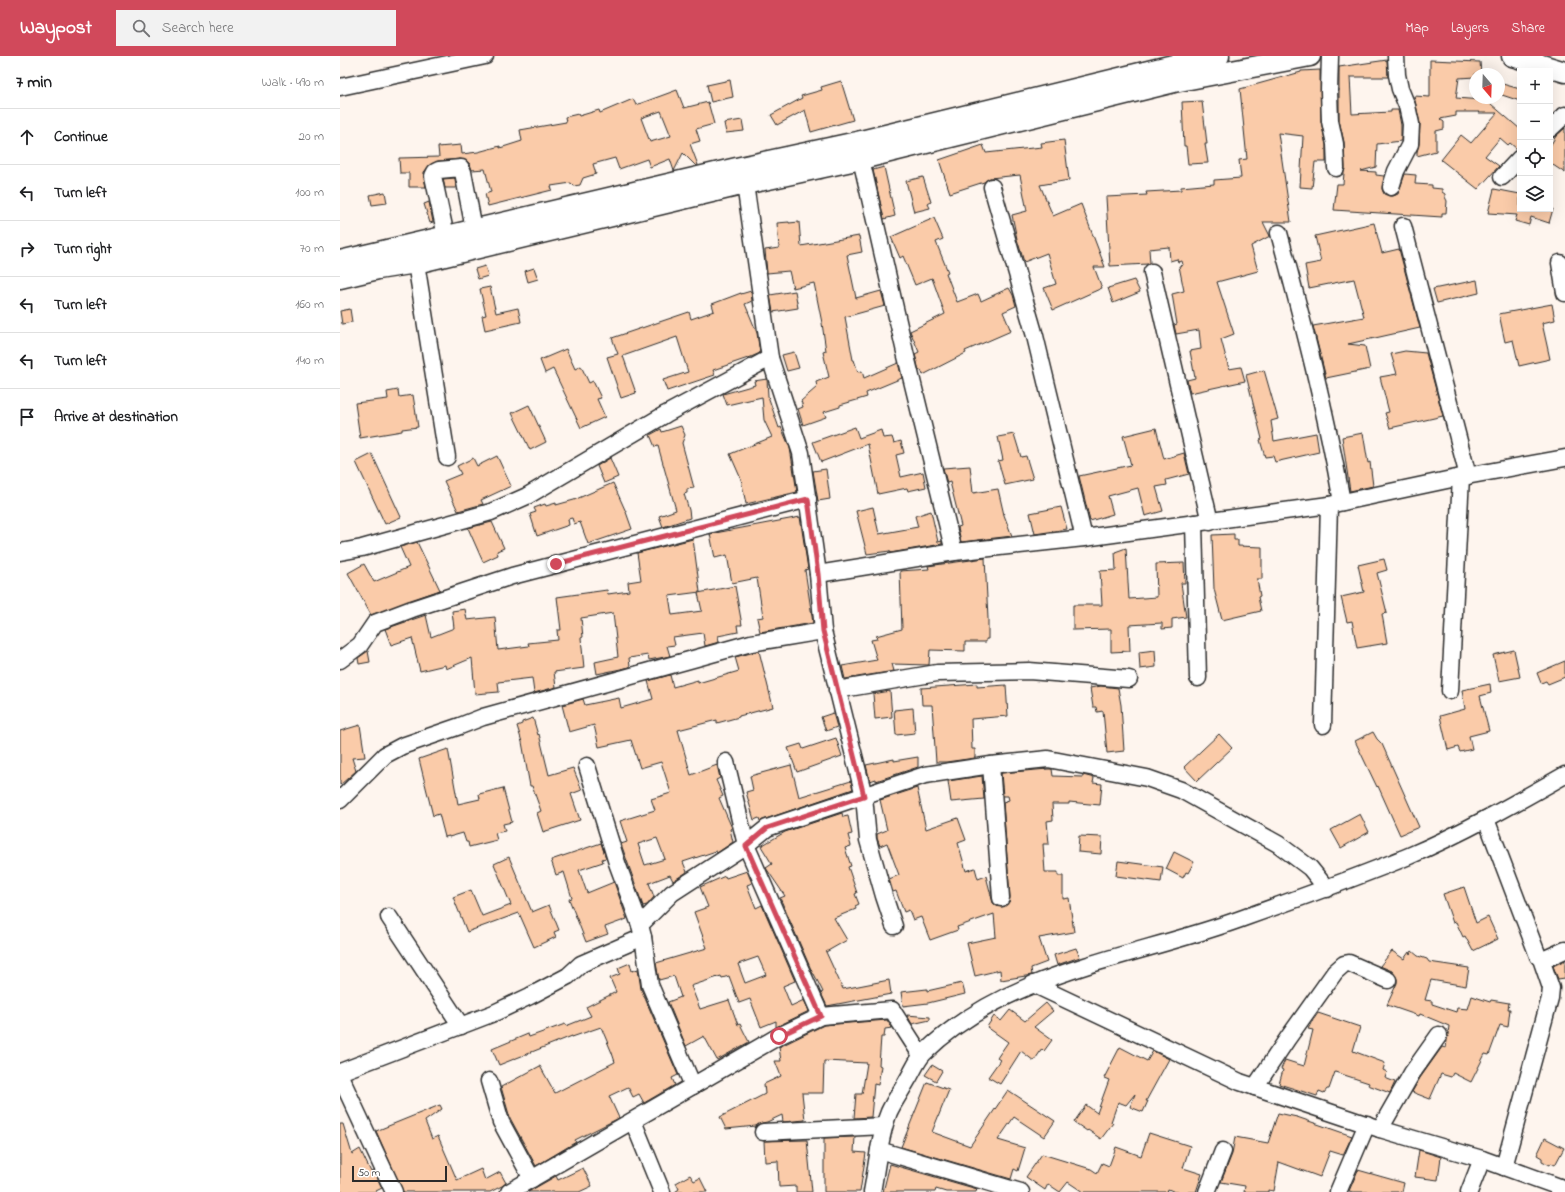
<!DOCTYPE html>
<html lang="en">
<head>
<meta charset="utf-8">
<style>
  body { margin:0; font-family:"Indie Flower",sans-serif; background:#f2f2f2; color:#202124 }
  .controls { position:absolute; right:12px; top:12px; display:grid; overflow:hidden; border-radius:0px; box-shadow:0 4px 16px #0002 }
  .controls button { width:36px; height:36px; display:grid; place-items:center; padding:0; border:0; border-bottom:1px solid #e0e0e0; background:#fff; color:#202124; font:20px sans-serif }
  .compass { position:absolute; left:1129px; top:12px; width:36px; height:36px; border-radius:50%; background:#fff; box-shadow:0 4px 16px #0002; rotate:161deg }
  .scale { position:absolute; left:12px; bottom:10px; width:95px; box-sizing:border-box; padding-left:4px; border:2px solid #2b2b2b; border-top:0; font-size:11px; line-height:14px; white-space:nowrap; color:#2b2b2b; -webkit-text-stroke:3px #fff; paint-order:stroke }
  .stop { position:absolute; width:12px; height:12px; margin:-9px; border:3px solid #d1495b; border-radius:50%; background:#fff }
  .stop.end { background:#d1495b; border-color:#fff; box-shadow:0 1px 4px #0008 }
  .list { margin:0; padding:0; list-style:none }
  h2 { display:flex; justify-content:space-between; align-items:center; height:52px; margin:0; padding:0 16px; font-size:17px }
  h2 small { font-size:13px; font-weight:400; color:#757577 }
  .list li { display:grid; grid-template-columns:26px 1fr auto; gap:12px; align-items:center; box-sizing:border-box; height:56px; padding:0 16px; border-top:1px solid #e0e0e0 }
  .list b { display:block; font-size:15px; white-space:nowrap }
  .list em { font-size:13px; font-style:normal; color:#757577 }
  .icon { flex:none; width:22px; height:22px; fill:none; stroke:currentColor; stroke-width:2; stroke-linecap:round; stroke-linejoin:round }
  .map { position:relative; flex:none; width:1225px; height:1136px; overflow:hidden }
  header { display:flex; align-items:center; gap:24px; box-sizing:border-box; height:56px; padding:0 20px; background:#d1495b; color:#fff }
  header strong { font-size:19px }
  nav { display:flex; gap:22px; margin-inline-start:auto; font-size:14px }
  .search { width:280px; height:36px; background:#f2f2f2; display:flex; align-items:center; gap:10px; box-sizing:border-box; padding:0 14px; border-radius:0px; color:#757577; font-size:15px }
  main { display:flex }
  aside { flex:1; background:#fff }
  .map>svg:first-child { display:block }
  .building { fill:#facba9; stroke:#2b2b2b; fill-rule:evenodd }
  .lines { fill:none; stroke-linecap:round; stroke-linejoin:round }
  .minor-casing { stroke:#2b2b2b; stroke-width:19 }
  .major-casing { stroke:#2b2b2b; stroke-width:23 }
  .minor { stroke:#fff; stroke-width:16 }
  .major { stroke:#fff; stroke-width:20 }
  .route { stroke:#d1495b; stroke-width:5 }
</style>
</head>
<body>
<header>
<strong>Waypost</strong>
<div class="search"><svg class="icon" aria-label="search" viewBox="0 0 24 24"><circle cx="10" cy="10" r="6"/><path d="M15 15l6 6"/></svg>Search here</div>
<nav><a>Map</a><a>Layers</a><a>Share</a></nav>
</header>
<main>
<aside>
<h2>7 min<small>Walk · 490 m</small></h2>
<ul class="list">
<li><svg class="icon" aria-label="ahead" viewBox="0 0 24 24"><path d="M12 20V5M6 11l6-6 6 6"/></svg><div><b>Continue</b></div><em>20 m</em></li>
<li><svg class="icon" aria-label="left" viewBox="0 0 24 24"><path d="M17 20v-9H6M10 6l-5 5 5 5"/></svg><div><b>Turn left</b></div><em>100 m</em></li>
<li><svg class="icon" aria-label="right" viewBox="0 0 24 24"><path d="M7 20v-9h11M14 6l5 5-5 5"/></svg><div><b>Turn right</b></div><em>70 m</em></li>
<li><svg class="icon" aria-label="left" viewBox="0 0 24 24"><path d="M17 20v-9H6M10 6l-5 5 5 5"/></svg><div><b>Turn left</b></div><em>160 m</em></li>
<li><svg class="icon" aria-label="left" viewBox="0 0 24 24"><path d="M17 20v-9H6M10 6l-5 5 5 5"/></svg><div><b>Turn left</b></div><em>140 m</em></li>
<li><svg class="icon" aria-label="arrive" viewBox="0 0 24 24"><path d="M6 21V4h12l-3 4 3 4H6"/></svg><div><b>Arrive at destination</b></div></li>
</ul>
</aside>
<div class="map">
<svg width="1225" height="1136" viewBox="0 0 1225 1136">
  <rect width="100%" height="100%" fill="#fef5ee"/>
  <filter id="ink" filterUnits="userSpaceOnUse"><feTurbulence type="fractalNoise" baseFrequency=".025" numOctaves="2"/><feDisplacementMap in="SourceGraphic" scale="8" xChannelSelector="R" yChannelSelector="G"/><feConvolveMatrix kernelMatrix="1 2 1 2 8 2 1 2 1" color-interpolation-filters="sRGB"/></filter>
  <g filter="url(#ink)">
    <g class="building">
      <path d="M1047,4L1048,21H1010L1012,58L1051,56V54H1058L1061,69V85L1037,88L1036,111L1021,115L1036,116V119L1044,120L1042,133L1044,138L1049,140H1053L1058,138L1065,118L1076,119L1075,128L1092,129V132L1102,133V136L1105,138V141L1107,145L1106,157H1102V161L994,154L997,128H1003L1004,117L1005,112L1004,86L999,64V11Z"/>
      <path d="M1090,4L1140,6L1141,18H1135V21L1119,22L1116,42L1141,44V42H1144L1180,73V93H1177L1170,87L1168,89L1160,82L1145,100L1159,110L1138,133L1101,104L1121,79L1131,87L1157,57H1139L1140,56H1116V60L1100,63L1104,66V73L1096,75V95L1077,100V96L1079,88L1080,68L1074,40L1090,41Z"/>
      <path d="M980,14L981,65L986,89V106H975L972,132L960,131L963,80L938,77L951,166H923L930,180L911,190L918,215L877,226L894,278L881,283L889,313L901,311L905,325L850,337L847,324L855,322L850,295L861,293L859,274L836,278L834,269L837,268L832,238L844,235L839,210L843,209L842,205L838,206L837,203L830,205L829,191L809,193L810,207L808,208L770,210L766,141L807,139L806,136L841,134V131L874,128V124L901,122L899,104L907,103L900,33L961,16V15Z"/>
      <path d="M390,24L393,41L371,46L367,29Z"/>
      <path d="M501,25L513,64L471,76L465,54L437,69L431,59L462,42L461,40L482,34L481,31Z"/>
      <path d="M1159,27L1180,33V45L1159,38Z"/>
      <path d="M337,34L344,52L368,46L374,68L356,73L360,85L350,88L358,109L356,110L343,97L334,115L330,103L310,111L307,103L279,113L275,102L253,108L256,118L243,122L240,129L234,130L231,127L211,130L212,134L148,150L145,138L151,136L145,113L132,114L130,108L125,104L120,103L98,105L91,108L84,116V122L86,131H69V117H60L59,102L99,101L98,91L121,89L122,98L138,96L160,90V92L182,85L180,74L226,66L225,61L238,58L239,60L259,54L260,57L293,43L296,49ZM321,55L331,80L310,86L301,62Z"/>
      <path d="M862,45L867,88H865L868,107L848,108L846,90H844L842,46Z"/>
      <path d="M402,64L404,75L386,77L384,67Z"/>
      <path d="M1225,72V117L1210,107V90L1216,80Z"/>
      <path d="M724,84L729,124L700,129L713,160L741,148L765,211H754L762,232L713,254L704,232L716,228L707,197L684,206L677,183L672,159L687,155L680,119L650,122L644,126L610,137L599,104L643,89L646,97L702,91L701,87Z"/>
      <path d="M544,111L555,160L544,163L533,114Z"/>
      <path d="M583,121L591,146L588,148L590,152L574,156L566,125Z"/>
      <path d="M115,122L116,132H105L103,123Z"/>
      <path d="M1154,133L1180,138V153H1213L1209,167L1191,161L1189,169L1175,165L1177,159L1148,157Z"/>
      <path d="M45,136L47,147L32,149L30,139Z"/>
      <path d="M89,146L93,166L90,167L84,148Z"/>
      <path d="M594,162L603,183L596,186L608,216L606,217L617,246L638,238L641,245L669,232L673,239L676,250L663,256L671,275L625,295L626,297L583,319L581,314L579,315L575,298L579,296L570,275L605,258L592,222L575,229L563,200L560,202L551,181Z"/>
      <path d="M449,166V167L459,166L461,190L519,180L522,196L507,199L516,242L541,235L545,250L505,261L513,304H514L518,316L522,315L524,322L558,307L562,322L526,337L527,341L500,349V351L484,356L486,361L463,369L458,353L463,351L461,345L477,331L476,326L489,321L483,296L486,295L482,267L474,227L453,232L449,215L427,217L425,194L439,192L437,167Z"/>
      <path d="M1034,167L1042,197L1059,193L1080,272L1008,288L1025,290L1030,313L986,322L973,270L1024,261L1014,223L969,232L965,209L981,206L975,180Z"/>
      <path d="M145,210L148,220L138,223L135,213Z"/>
      <path d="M194,212L198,223L188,226L185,215Z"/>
      <path d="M794,224L800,236L773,247L768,232Z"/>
      <path d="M1137,224L1139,237L1097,247L1093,233Z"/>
      <path d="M150,231L156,257L178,252L181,266L145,274L142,260L146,259L140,233Z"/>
      <path d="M411,235L412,245L405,248L417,277L420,297L411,301L373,314L375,319L327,335L323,324L348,316L337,281L283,300L296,337L281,342L267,301L278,298L272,282L349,256L351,263L374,255L372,248L401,237V238Z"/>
      <path d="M455,235L458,252L433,256L430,239Z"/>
      <path d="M1212,248L1215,264L1202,267L1210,303L1179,310L1173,284L1165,286L1159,258Z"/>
      <path d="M10,253L12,266L2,268L0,255Z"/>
      <path d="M226,293L235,313L241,310L249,327L253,325L261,342L257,343L265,361L241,372L213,313L205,317L200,304Z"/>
      <path d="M1065,295L1086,297L1103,360L1050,372L1045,357L1049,356L1040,321L1057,318L1051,298Z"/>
      <path d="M454,296L459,312L447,315L442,299Z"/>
      <path d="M924,314L938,363L931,365L934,385L976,377L979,396L935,406L933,400L925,401L920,384L922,383L906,319Z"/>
      <path d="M427,323L428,340L439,372L441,371L450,392L457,436L406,448L401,423L390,398L432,381L424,364L422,341L387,349L383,338L415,329L414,325Z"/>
      <path d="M58,334L59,341L73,339L78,371L62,373V375L20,382L15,347L48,343L47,336Z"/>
      <path d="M189,349L206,386L190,394L172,357Z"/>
      <path d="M341,370L345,379L342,387L354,432L347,433V437L344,438L349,454L350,462L323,471L319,460L336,454L318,390L315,391L310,379L321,373L322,376Z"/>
      <path d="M515,371L519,382L541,374L543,382L552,381L554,387L561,385L564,397L556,399L561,421L583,416L586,431L568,435L567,432L538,438L528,388L481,406L473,386Z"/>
      <path d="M816,372L824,403L844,397L849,418L826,424L827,429L816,431L823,455L805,460L798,432L768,440L773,458L750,465L739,420L791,409L783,380Z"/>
      <path d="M1023,377L1028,407L1030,406L1033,430L1010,435L1002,381Z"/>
      <path d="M674,378L681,401L686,400L693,423L665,429L658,405L663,404L658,381Z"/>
      <path d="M32,398L61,461L45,468L16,406Z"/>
      <path d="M157,400L171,430L141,444L143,448L118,455L104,425L121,418L117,410L133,402L137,410Z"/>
      <path d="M270,402L278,421L264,427L257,410Z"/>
      <path d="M630,410L633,437L658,433L664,459L672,480L621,486L618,471L621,470L610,426L607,427L603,412Z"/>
      <path d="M486,413L490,443L478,445L473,415Z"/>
      <path d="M273,427L286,456L292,473L248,488L240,466L234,468L232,462L228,463L229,469L197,480L190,458L196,456L194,452L205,448L206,450L216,447V449L234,444Z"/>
      <path d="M533,451L539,478L578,471L575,460L591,455L598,486L602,485V488L550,497V495L527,498L516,455Z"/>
      <path d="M721,451L727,473L695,478L690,457Z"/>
      <path d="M460,461L468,513L465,514L473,567L420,576L417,562L423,561L417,522L392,527L387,499L375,502L370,478Z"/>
      <path d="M152,466L164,492L157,495L158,499L143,506L128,472Z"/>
      <path d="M894,478V484H898V490L922,491V523H917L920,540L918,541L921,555L882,564L874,533L872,479Z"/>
      <path d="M353,483L360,536L329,540L332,559L362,555L358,537L395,530L402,569H397L398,576L378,580L379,586L365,590L363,577L333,581L335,589L327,590L330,600L309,604L308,599L289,602L290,611L257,618L255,606L278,601L273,557L241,562L243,581L241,582L244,612L214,616L216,631L194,637L192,622L158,626L159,636L135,638L132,602L106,613L105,609L80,615L72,582L51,589L45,573L86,559L91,581L114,572L112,555L125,553L127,564L155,561L158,594L189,590L188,587L218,584L217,574H221L217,541L267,534L268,538L289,535L288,526L301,524L297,497Z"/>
      <path d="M77,486L100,534L31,559L8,517L24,508L34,526L69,511L60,491Z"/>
      <path d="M786,492L789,543L817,541L816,508L844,507L845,527H841L846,561L832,563V572L822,573V567L789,569L790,595L771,596V573L733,574V549H762L760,515L776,514L775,496Z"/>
      <path d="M645,502L648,563V583H646V586H625V595L590,594L589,609L552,608L554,615L505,623L502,610L537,604L531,584L537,583L536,580L562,573L560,515L589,513L588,510Z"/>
      <path d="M1044,503L1047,514L1037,517L1047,557L1042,558L1047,587L1017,592L1012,565L1007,566L1001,541L1024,536L1018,509Z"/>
      <path d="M815,594L816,611L800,613L799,596Z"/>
      <path d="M1174,594L1180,621L1159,625L1153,599Z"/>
      <path d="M28,595L30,606L19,608L18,602Z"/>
      <path d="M419,595L433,651L399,660V661L377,667V664L338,674L351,719L377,709L380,722L376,724L383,740L379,742L392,772L390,773L393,786L377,797L376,795L343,806L347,816L333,825L330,819L309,827L314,841L307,849L303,850L281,788L287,786L280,765L315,754L311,743L331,737L321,706L300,712L291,684L259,691L254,669L229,676L222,649L243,643L245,649L279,642L281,652L313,643L308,625L330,619L333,631L358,624V627L399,615L395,601ZM317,782L325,803L305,809L298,788Z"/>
      <path d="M1225,605V621L1208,628L1206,625L1201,627L1197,617Z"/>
      <path d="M637,628V631L666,629L668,660L631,663L632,693H635V702L606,706H596L592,649H582L581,632Z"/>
      <path d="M1150,628L1151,637L1140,640L1149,675L1129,680L1132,693L1120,696L1118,691L1108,694L1100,660L1125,653L1122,634Z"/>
      <path d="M761,630L778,632L781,649L784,695L767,697L763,655L757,656L756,651H753L750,632Z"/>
      <path d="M550,635L552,661L535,663L533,638Z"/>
      <path d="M573,652L575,677L556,679L554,654Z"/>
      <path d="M493,657L497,671L486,675L481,661Z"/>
      <path d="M193,662L198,679L199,678L209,719L233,712L242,734L231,738L240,764L203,776L197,757L201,755L192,730H190L182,686L177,670L182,668V666Z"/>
      <path d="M20,669L25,701L12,702L16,715L0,729V675Z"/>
      <path d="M1033,676L1037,683L1042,688L1079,771L1060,779L1038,730L1037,731L1015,685Z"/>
      <path d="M879,678L892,692L857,725L844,711Z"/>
      <path d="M496,682L502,700L457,716L448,692L461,688L463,693Z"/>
      <path d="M108,693L118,748L140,743L139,738L163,732L172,766L163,768L165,775L155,777L157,784L129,791L128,786H126L123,777L109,781V780L105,781L99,758L93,760L79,703Z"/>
      <path d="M578,701V711L536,725V723L530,725L526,709L554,703V705Z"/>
      <path d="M451,709L459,741L511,725L513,733L420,765L419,762L414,764L406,736L413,734L410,720Z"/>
      <path d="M708,713H712L713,720L743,721V719L754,722L753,727L762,728L760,749L729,746V748H712L713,764L707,765L709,788H703L705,816H718V820H723V843L729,842L734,876L699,882L707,906L691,912L692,919L661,924L660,914L635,920L627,887L656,881L654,858L617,871L618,874L590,884L581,861L573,864L569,854L564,856L556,835L553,836L549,823L559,819L547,787L540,790L537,782V778L547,774L540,744L577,732L586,773L618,762L626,784L618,787L626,815L635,812L638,823L646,820L653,847L657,850L662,851L669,846L670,841L663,746L669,744L668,740H663L661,717Z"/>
      <path d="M642,720L644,743L611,746L608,725Z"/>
      <path d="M502,757L503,761L508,760L512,778L508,779L511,790L505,792L511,810L508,811L517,837L515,838L519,848L515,850L516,853L494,862L507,884L486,896L503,933L549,924L551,938L487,950L481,937L483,936L474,918H473L440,842L445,840L426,812L432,808L421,790L445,776Z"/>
      <path d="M1020,758L1029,776L1001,792L991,774Z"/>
      <path d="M739,780L762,781L761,798L738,796Z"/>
      <path d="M261,787L266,802L262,803L263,806L239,814L247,837L274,826L287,863L265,871L268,878L246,886L229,843L232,842L224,816L216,819L211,804Z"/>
      <path d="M834,796L854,806L848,817L846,816L843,822L826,813Z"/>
      <path d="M169,801L192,856L209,849L219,874L214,876L216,881L194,891L179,857L127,876L113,841L131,834L142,860L171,849L154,808Z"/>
      <path d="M778,805L823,811L821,826L776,820Z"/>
      <path d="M407,815L412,827L407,829L416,852L422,849L455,925L443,930L451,950L464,944L469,955L436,971V965L421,971L410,943L399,947L389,920L382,922L381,920L351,930L360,953L389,944L398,969L400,968L409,986L377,1004L364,980L346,990L328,946L341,941L334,920L319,924L316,907L367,892L354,856L368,851L360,831L385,820L386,822ZM418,901L426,919L405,927L398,908Z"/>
      <path d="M1124,831L1136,867L1148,861L1158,883L1133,895L1125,880L1123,881L1116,866L1113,867L1103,838Z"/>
      <path d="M736,892L740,901L717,909L714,899Z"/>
      <path d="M1052,895L1064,903L1069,896L1070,898L1072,895L1078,900L1087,903L1089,906L1129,912L1126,930L1091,924L1085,944L1092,945V948L1116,956L1117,952L1128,953L1132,940L1150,946L1151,944L1169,947L1168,953H1170L1168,971L1160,969L1149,999L1145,998L1131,1026L1113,1017L1111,1021L1101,1018L1090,1043L1072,1036L1080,1022L1102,991L1106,992L1109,970L1080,958L1079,960L1047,949L1057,927V923L1052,915L1040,910Z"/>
      <path d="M1225,904V922L1218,923L1213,910Z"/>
      <path d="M290,907L292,915L298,913L301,933L338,1019L332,1022L335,1029L304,1047L299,1038L293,1041L288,1031L269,1040L279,1062L235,1084L236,1086L196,1110L170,1062L161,1031L200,1010L215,1037L275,1006L272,997L261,971L232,981V980L159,1009L152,993L188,978L189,981L225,968L226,970L251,960L246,951L276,936L270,922L280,918L278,912Z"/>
      <path d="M622,927L625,938L588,947L563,950L561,936L587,933V935Z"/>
      <path d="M706,947L713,955L694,971L712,984L704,995L702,993L694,1005L681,995L660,1028L648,1021L660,1004L657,1002L668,986L647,971L654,960L661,965L670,954L685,965Z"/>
      <path d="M978,957L1020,971L1013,995L1045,1007L1043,1014L1047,1016L1045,1022L1055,1026L1050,1037L1028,1029L1029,1027L995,1016L989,1033H987L984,1037L979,1035L977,1040L939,1028L943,1014L941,1013L945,1004L964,1010L973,974L968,973L971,967Z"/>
      <path d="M567,959L590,961V964L572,968Z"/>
      <path d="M547,964L552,972L545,973L544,981H541L539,1009L541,1010L538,1029L534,1028L531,1061L514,1062L516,1038H522L527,1007L484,1005L483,1037H462L465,1064L443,1066L442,1059L427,1066L422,1067L416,1070L386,1073L380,1061L425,1038L424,1028L441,1020L435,1005H441L439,991L484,969Z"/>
      <path d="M780,991L807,1005L813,995L829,1003L806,1045H808L803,1056L790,1051L795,1038L786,1049L778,1046L771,1066L773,1067L761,1083L748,1074L747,1075L734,1066L746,1049L757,1057L769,1024L764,1022Z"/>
      <path d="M592,1009L602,1015L596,1025L585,1019Z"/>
      <path d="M587,1026L609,1034L592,1076L630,1090L668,1034L715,1065L704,1081L674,1061L658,1084L685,1092L678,1115L674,1113L671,1123L561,1091Z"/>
      <path d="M100,1049L102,1053L85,1065L92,1083L98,1080L117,1124L141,1113L145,1124L160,1116L166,1127L162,1130L150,1136H63L36,1075Z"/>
      <path d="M938,1057L957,1061L1012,1080L1003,1099L990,1095L980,1121L939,1106L934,1135L928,1134V1136H904L905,1130L881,1126L892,1098L895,1081L928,1087Z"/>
      <path d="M0,1068H3L12,1098L20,1093L31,1116L34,1115L42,1132L34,1136H0Z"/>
      <path d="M809,1077L850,1090L843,1112L862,1118L856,1136H835L828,1133L827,1136H743L728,1126L720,1136L708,1128L705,1134L686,1121L702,1098L751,1113L757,1117L762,1107L769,1110L776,1091L801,1100Z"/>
      <path d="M515,1081L514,1096L526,1097L520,1136H484V1082Z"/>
      <path d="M1205,1082L1224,1092L1215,1109L1211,1107L1210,1109L1202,1105V1102L1197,1099Z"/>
      <path d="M467,1084L472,1136H456V1130L439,1131L438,1105L425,1106L424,1085Z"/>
      <path d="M1079,1094L1101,1101L1098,1124L1075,1121Z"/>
      <path d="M550,1108L637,1133L636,1136H606L596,1133L595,1136H543Z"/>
      <path d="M243,1112L252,1130L239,1136H188L216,1120L218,1124Z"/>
      <path d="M1018,1114L1064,1127L1062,1136H1013L1009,1135Z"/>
      <path d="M350,1119L354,1125L360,1122L367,1136H335L339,1133L336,1127Z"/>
    </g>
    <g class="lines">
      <defs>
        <g id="minor">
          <path d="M990,0L989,35L990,65L995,88L996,112"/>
          <path d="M0,31L145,0"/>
          <path d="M1210,73L1225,59"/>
          <path d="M521,103L565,296L614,496"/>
          <path d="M1162,121L1180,102"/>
          <path d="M405,128L430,302L461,397L478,518L483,575L524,740L528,784L544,840L554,870"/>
          <path d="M652,131L695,280L744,482"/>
          <path d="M1051,131L1056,115L1070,88L1071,68L1067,50L1060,33L1057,19L1056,0"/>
          <path d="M1063,170L1128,420"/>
          <path d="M939,177C963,266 986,355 1002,446"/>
          <path d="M106,180L93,120L95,116L99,114L121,112L123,116L134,173"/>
          <path d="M76,207L107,401"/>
          <path d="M1220,207L1225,237"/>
          <path d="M812,216L870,466"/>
          <path d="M854,467L858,622"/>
          <path d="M0,496L22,492L151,456L187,440L326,358L430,302"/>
          <path d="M478,518L614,496L744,482L989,449L1121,421L1225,402"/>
          <path d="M0,604L20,589L35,567L72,553L172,520L468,443"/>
          <path d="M497,634L597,617L689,615L789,623"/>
          <path d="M1110,635L1121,421"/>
          <path d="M983,669L989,449"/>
          <path d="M386,706L406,789L481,960"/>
          <path d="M651,709L661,842"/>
          <path d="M247,710L277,807L300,869"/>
          <path d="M0,744L45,699L62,690L120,670L143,661L411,587L483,575"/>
          <path d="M1146,763L1198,900L1201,903L1211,932L1210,942L1164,1111"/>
          <path d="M49,861L121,970"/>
          <path d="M1201,903H1205L1225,894"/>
          <path d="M693,928L900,1026L1040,1073L1142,1103L1225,1133"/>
          <path d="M0,1016L154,957L190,940L228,920L241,908L303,881"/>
          <path d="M0,1020L54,1136"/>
          <path d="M149,1025L161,1066L192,1123"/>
          <path d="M353,1030L310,929L303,881L300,869L332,837L406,789L427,772L585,719L651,709L708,703L807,722L841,734L938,788L970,812L987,833"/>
          <path d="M915,1031L948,982L995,916L1004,908L1009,907L1048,924"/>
          <path d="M293,1065L322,1136"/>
          <path d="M1040,1073L1072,1017L1099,979"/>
          <path d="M423,1076L544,1070"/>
          <path d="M539,1094L681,1136"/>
          <path d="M169,1136L439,980L481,960L552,954L581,999"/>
          <path d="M532,1136C537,1110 539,1081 549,1056C554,1045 562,1034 568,1023C573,1015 577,1004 584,997C667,916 787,903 892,866C951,845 1011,824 1069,800C1123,777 1174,748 1225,719"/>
          <path d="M867,1136L883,1095"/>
          <path d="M998,1136L1027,1068"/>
          <path d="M1129,1136L1142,1103"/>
        </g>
        <g id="major">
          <path d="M1172,0L1225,16"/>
          <path d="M0,205L401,111L517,86L829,10L879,0"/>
          <path d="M0,222L38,213L76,207L405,128L521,103L834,26L970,0"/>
        </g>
      </defs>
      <use href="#minor" class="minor-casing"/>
      <use href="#major" class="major-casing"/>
      <use href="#minor" class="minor"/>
      <use href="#major" class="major"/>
    </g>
  </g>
  <g class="lines" filter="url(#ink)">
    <path class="route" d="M216,508L468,443L478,518L483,575L524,740L427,772L406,790L481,960L439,980"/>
  </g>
</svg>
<div class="controls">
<button>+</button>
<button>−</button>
<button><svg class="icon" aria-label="locate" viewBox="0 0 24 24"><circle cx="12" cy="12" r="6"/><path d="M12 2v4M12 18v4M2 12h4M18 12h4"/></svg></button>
<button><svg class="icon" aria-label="layers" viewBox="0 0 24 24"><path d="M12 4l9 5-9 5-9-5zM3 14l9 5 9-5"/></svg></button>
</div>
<svg class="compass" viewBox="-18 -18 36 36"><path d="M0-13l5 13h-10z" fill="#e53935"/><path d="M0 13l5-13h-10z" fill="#757577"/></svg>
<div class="scale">50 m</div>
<div class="stop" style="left:439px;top:980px"></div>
<div class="stop end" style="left:216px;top:508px"></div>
</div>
</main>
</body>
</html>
